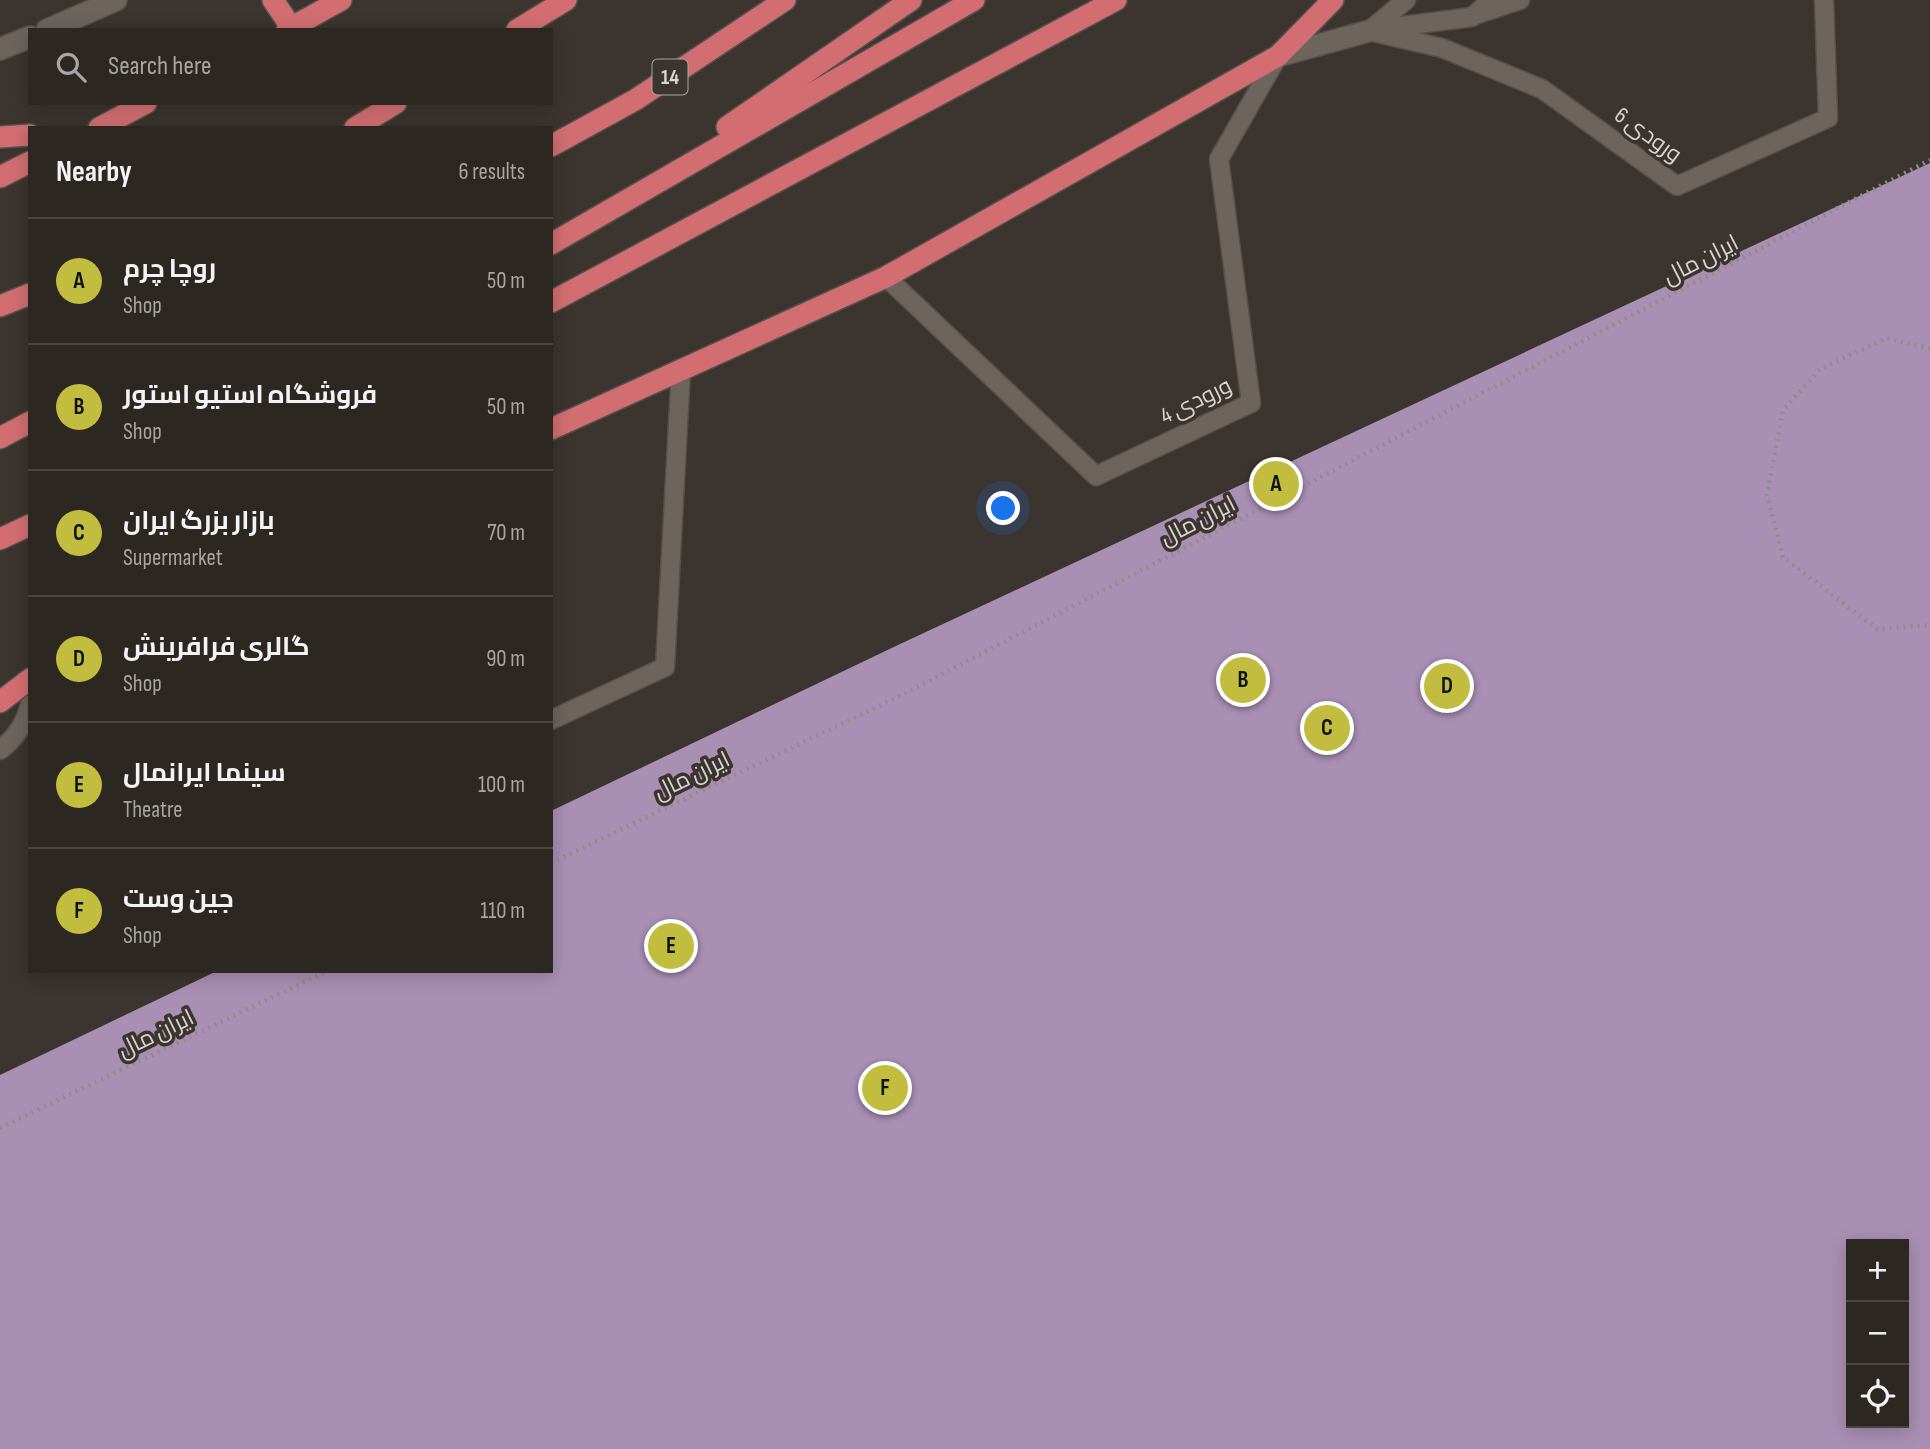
<!DOCTYPE html>
<html lang="en">
<head>
<meta charset="utf-8">
<style>
  body { margin:0; font-family:"Sofia Sans Condensed",Cairo,sans-serif; background:#39332f; color:#f1f3f6 }
  .controls { position:absolute; right:21px; bottom:21px; display:grid; overflow:hidden; border-radius:0px; box-shadow:0 4px 18px #0003 }
  .controls button { width:63px; height:63px; display:grid; place-items:center; padding:0; border:0; border-bottom:2px solid #484440; background:#2d2722; color:#f1f3f6; font:35px sans-serif }
  .you { position:absolute; left:1004px; top:509px; width:24px; height:24px; margin:-18px; border:5px solid #fff; border-radius:50%; background:#1a73e8; box-shadow:0 0 0 10px #1a73e833 }
  .badge { display:grid; place-items:center; width:46px; height:46px; border-radius:50%; background:#c2bd3f; color:#111; font-size:23px; font-weight:700 }
  .pin { position:absolute; translate:-50% -50%; border:4px solid #fff; box-shadow:0 2px 7px #0006 }
  .list { margin:0; padding:0; list-style:none }
  h2 { display:flex; justify-content:space-between; align-items:center; height:91px; margin:0; padding:0 28px; font-size:30px }
  h2 small { font-size:23px; font-weight:400; color:#a7a5a5 }
  .list li { display:grid; grid-template-columns:46px 1fr auto; gap:21px; align-items:center; box-sizing:border-box; height:126px; padding:0 28px; border-top:2px solid #484440 }
  .list b { display:block; font-size:26px; white-space:nowrap }
  .list p { margin:0; font-size:23px; white-space:nowrap; color:#a7a5a5 }
  .list em { font-size:23px; font-style:normal; color:#a7a5a5 }
  .icon { flex:none; width:38px; height:38px; fill:none; stroke:currentColor; stroke-width:2; stroke-linecap:round; stroke-linejoin:round }
  .map { position:relative; flex:none; width:1930px; height:1449px; overflow:hidden }
  .search { position:absolute; background:#2d2722; box-shadow:0 4px 18px #0003; left:28px; top:28px; width:525px; height:77px; display:flex; align-items:center; gap:18px; box-sizing:border-box; padding:0 24px; border-radius:0px; color:#a7a5a5; font-size:26px }
  .panel { position:absolute; background:#2d2722; box-shadow:0 4px 18px #0003; left:28px; top:126px; width:525px; height:847px; border-radius:0px }
  .map>svg:first-child { display:block }
  .building { fill:#a98fb4; fill-rule:evenodd }
  .lines { fill:none; stroke-linecap:round; stroke-linejoin:round }
  .lane-casing { stroke:#56504a; stroke-width:21 }
  .street-casing { stroke:#56504a; stroke-width:24 }
  .highway-casing { stroke:#56504a; stroke-width:24 }
  .path { stroke:#928c87; stroke-width:4.5; stroke-dasharray:2 5; stroke-linecap:butt }
  .lane { stroke:#6d645e; stroke-width:18 }
  .street { stroke:#6d645e; stroke-width:21 }
  .highway { stroke:#d26e71; stroke-width:21 }
  .labels { text-anchor:middle; dominant-baseline:central; stroke-width:7; stroke-linejoin:round; paint-order:stroke }
  .shield { fill:#3c342e; stroke:#aba5a0; stroke-width:2 }
  .shield-label { font-size:21px; font-weight:bold; fill:#dad5d1 }
  .street-label { font-size:23px; fill:#dad5d1; stroke:#3c342e }
</style>
</head>
<body>
<div class="map">
<svg width="1930" height="1449" viewBox="0 0 1930 1449">
  <rect width="100%" height="100%" fill="#3c342e"/>
  <path class="building" d="M1930,163V1449H0V1075L217,971H551V811L898,645ZM1851,1244H1904V1423H1851Z"/>
  <g class="lines">
    <defs>
      <g id="lane">
        <path d="M1478,14L1520,0"/>
        <path d="M1379,29L1472,17L1491,0"/>
        <path d="M1369,31L1442,48L1542,89L1677,186L1828,118L1824,0"/>
        <path d="M1369,31L1406,0"/>
        <path d="M886,277L1096,476L1251,403L1219,159L1278,56"/>
        <path d="M551,720L665,667L681,368"/>
        <path d="M0,750C16,738 25,724 30,705"/>
      </g>
      <g id="street">
        <path d="M47,30L116,0"/>
        <path d="M0,49L30,37"/>
        <path d="M1278,56L1369,31"/>
      </g>
      <g id="highway">
        <path d="M273,0L291,27"/>
        <path d="M287,30L341,0"/>
        <path d="M517,30L566,0"/>
        <path d="M727,127L911,0"/>
        <path d="M99,128L146,103"/>
        <path d="M355,128L396,103"/>
        <path d="M0,137L30,135"/>
        <path d="M551,146L635,100L785,0"/>
        <path d="M0,177L30,162"/>
        <path d="M551,244L974,0"/>
        <path d="M551,302L1116,0"/>
        <path d="M0,306L30,294"/>
        <path d="M551,429L886,277L1278,56L1333,0"/>
        <path d="M0,438L30,422"/>
        <path d="M0,539L30,525"/>
        <path d="M0,702L30,679"/>
      </g>
    </defs>
    <use href="#lane" class="lane-casing"/>
    <use href="#street" class="street-casing"/>
    <use href="#highway" class="highway-casing"/>
    <g class="path">
      <path d="M1930,349L1887,338L1820,369L1783,410L1767,495L1783,557L1877,629L1930,625"/>
      <path d="M551,863L902,695L1930,160"/>
      <path d="M0,1128L327,971"/>
    </g>
    <use href="#lane" class="lane"/>
    <use href="#street" class="street"/>
    <use href="#highway" class="highway"/>
  </g>
  <g class="labels">
    <rect class="shield" x="652.5" y="59.5" width="35" height="35" rx="5"/>
    <g class="shield-label">
      <text x="670" y="77">14</text>
    </g>
    <g class="street-label">
      <text transform="translate(1648 135) rotate(36)">ورودی 6</text>
      <text transform="translate(1701 260) rotate(-27)">ایران مال</text>
      <text transform="translate(1196 401) rotate(-26)">ورودی 4</text>
      <text transform="translate(1198 521) rotate(-27)">ایران مال</text>
      <text transform="translate(692 776) rotate(-26)">ایران مال</text>
      <text transform="translate(156 1034) rotate(-26)">ایران مال</text>
    </g>
  </g>
</svg>
<div class="controls">
<button>+</button>
<button>−</button>
<button><svg class="icon" aria-label="locate" viewBox="0 0 24 24"><circle cx="12" cy="12" r="6"/><path d="M12 2v4M12 18v4M2 12h4M18 12h4"/></svg></button>
</div>
<div class="you"></div>
<div class="pin badge" style="left:1276px;top:484px">A</div>
<div class="pin badge" style="left:1243px;top:680px">B</div>
<div class="pin badge" style="left:1327px;top:728px">C</div>
<div class="pin badge" style="left:1447px;top:686px">D</div>
<div class="pin badge" style="left:671px;top:946px">E</div>
<div class="pin badge" style="left:885px;top:1088px">F</div>
<div class="search"><svg class="icon" aria-label="search" viewBox="0 0 24 24"><circle cx="10" cy="10" r="6"/><path d="M15 15l6 6"/></svg>Search here</div>
<section class="panel">
<h2>Nearby<small>6 results</small></h2>
<ul class="list">
<li><span class="badge">A</span><div><b>روچا چرم</b><p>Shop</p></div><em>50 m</em></li>
<li><span class="badge">B</span><div><b>فروشگاه استیو استور</b><p>Shop</p></div><em>50 m</em></li>
<li><span class="badge">C</span><div><b>بازار بزرگ ایران</b><p>Supermarket</p></div><em>70 m</em></li>
<li><span class="badge">D</span><div><b>گالری فرافرینش</b><p>Shop</p></div><em>90 m</em></li>
<li><span class="badge">E</span><div><b>سینما ایرانمال</b><p>Theatre</p></div><em>100 m</em></li>
<li><span class="badge">F</span><div><b>جین وست</b><p>Shop</p></div><em>110 m</em></li>
</ul>
</section>
</div>
</body>
</html>
